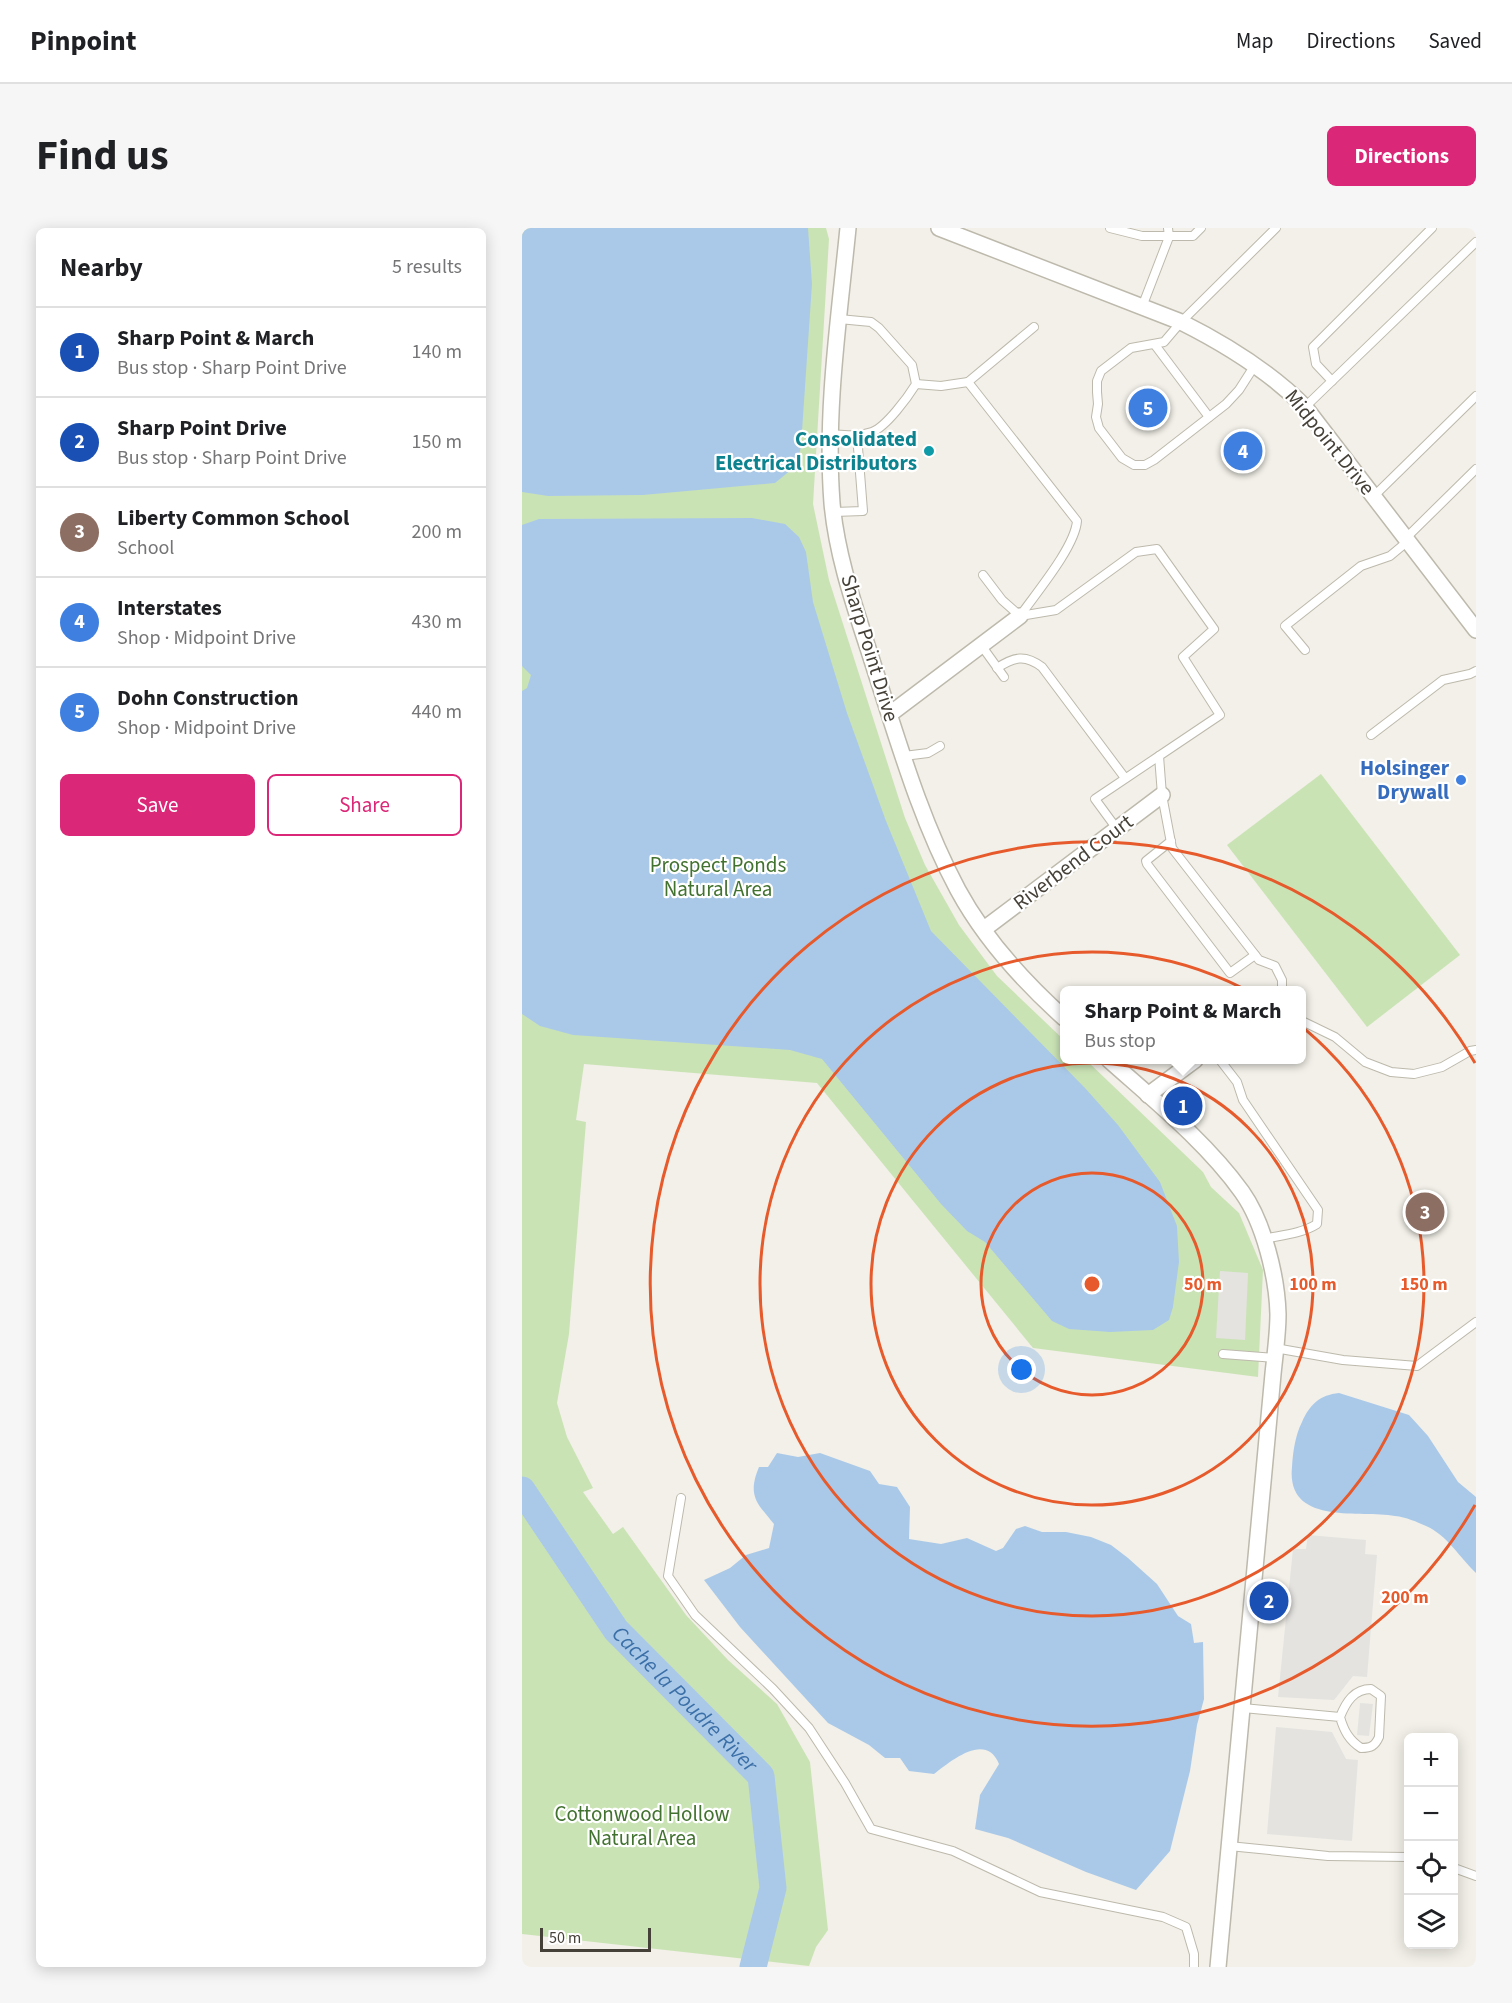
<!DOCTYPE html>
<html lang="en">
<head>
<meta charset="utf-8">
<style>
  body { margin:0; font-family:"Source Sans 3",sans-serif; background:#f6f6f6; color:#202124 }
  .controls { position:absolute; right:18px; bottom:18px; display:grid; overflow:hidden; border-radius:9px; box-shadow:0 3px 15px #0003 }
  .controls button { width:54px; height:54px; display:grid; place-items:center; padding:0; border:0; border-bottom:2px solid #e0e0e0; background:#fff; color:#202124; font:30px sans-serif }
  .scale { position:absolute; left:18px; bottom:15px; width:111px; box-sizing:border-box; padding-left:6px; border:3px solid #454138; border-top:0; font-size:16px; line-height:21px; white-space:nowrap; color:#454138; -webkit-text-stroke:4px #fff; paint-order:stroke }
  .you { position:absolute; left:500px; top:1142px; width:21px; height:21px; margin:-15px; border:4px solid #fff; border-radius:50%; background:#1a73e8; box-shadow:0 0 0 9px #1a73e833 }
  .badge { display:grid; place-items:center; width:39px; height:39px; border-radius:50%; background:#db2777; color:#fff; font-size:20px; font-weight:700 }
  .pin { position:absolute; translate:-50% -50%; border:3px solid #fff; box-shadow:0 2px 6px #0006 }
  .popup { position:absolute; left:538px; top:758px; width:246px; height:78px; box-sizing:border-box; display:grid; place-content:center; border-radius:9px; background:#fff; filter:drop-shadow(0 2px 4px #0005); font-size:20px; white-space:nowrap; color:#757577 }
  .popup b { font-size:22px; color:#202124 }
  .popup::after { content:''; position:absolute; left:50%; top:100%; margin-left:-12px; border:12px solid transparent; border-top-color:#fff }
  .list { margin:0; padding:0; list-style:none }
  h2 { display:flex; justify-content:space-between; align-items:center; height:78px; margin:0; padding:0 24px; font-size:26px }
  h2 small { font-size:20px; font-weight:400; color:#757577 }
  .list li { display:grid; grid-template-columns:39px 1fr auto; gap:18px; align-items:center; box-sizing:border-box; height:90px; padding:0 24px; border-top:2px solid #e0e0e0 }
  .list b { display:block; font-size:22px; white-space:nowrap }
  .list p { margin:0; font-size:20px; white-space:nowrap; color:#757577 }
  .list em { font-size:20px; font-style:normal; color:#757577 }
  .actions { display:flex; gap:12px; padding:18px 24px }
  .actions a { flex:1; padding:14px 0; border:2px solid #db2777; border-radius:9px; text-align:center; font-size:21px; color:#db2777 }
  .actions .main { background:#db2777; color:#fff }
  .icon { flex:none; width:33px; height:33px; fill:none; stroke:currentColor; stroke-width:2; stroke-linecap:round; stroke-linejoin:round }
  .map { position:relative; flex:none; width:954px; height:1739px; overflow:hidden; border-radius:9px }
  header { display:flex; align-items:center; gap:36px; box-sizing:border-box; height:84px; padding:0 30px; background:#fff; border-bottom:2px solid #e0e0e0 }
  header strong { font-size:28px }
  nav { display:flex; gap:33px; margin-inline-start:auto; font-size:21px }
  .intro { display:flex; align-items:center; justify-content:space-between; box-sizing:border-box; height:144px; padding:0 36px }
  h1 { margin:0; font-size:42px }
  .button { padding:15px 27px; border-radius:9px; background:#db2777; color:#fff; font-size:21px; font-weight:700 }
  main { display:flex; gap:36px; padding:0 36px }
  aside { flex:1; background:#fff; border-radius:9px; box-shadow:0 3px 15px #0003 }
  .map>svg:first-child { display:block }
  .green { fill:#cae3b5 }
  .parking { fill:#e4e3e0 }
  .water { fill:#aac9e9 }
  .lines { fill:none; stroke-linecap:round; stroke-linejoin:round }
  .river { stroke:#aac9e9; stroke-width:27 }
  .service-casing { stroke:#bdb9ac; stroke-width:10 }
  .minor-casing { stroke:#bdb9ac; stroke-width:18 }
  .service { stroke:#fff; stroke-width:8 }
  .minor { stroke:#fff; stroke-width:15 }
  .ring { fill:none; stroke:#e65a2c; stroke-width:3 }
  .culture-dot { fill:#0f9aa8; stroke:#fff; stroke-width:2 }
  .shop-dot { fill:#3f7fe0; stroke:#fff; stroke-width:2 }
  .labels { text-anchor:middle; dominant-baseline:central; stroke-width:4.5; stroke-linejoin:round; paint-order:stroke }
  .culture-label { font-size:21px; font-weight:bold; fill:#0d838f; stroke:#fff; text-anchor:end }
  .street-label { font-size:21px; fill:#454138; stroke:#fff }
  .shop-label { font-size:21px; font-weight:bold; fill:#366cbe; stroke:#fff; text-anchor:end }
  .park-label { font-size:21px; fill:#427230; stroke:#fff }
  .water-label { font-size:22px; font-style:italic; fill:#3b6fa7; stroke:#fff }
  .centre { fill:#e65a2c; stroke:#fff; stroke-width:3 }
  .ring-label { font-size:18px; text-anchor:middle; font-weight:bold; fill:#e65a2c; stroke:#fff; stroke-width:4.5; stroke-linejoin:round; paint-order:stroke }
</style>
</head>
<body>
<header>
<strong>Pinpoint</strong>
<nav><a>Map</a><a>Directions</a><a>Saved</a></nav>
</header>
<div class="intro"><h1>Find us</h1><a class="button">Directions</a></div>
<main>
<aside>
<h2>Nearby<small>5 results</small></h2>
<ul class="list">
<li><span class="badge" style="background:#1a4fb4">1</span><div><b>Sharp Point &amp; March</b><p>Bus stop · Sharp Point Drive</p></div><em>140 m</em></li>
<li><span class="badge" style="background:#1a4fb4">2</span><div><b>Sharp Point Drive</b><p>Bus stop · Sharp Point Drive</p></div><em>150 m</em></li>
<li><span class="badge" style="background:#8d6e63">3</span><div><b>Liberty Common School</b><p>School</p></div><em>200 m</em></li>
<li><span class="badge" style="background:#3f7fe0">4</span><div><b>Interstates</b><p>Shop · Midpoint Drive</p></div><em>430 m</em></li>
<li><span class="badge" style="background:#3f7fe0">5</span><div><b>Dohn Construction</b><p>Shop · Midpoint Drive</p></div><em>440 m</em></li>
</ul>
<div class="actions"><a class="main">Save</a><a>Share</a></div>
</aside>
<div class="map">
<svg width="954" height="1739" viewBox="0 0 954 1739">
  <rect width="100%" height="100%" fill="#f2f0e8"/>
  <g class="green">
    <path d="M0,0H304L307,11L291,276L307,352L383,590L403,637L437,697L475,748L542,812V832H564L681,944L689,959L717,985L741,1042L736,1149L511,1120L295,855L62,836L54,892L64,894L47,1106L35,1175L45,1209L71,1260L61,1264L91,1306L101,1299L164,1387L206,1432L255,1476L288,1534L306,1702L294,1719L287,1738L0,1706Z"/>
    <path d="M799,546L938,727L845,799L705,617Z"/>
  </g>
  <g class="parking">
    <path d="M698,1043L726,1045L723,1112L694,1110Z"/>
    <path d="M786,1307L844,1312L843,1326L855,1327L845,1449L831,1448L812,1472L756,1469L771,1321H784Z"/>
    <path d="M838,1475L851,1476L847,1508L835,1507Z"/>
    <path d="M754,1499L810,1504L824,1531L836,1532L830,1613L745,1606Z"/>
  </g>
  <g class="water">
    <path d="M0,0H286L290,56L279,218L275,237L253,255L121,267L26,268L0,264Z"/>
    <path d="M230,290L263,296L277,309L284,324L291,374L325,485L364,593L409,703L563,860L596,897L638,954L655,998L657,1034L651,1079L647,1092L631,1102L588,1104L547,1101L530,1093L463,1014L445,1003L419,976L300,831L268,822L51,807L18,798L0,786V463L5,460L9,447L0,438V297L17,291Z"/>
    <path d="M817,1165L887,1187L906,1208L936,1254L954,1269V1345C938,1330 925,1307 904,1298C895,1294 884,1289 873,1288C837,1282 764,1298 770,1239C771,1224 773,1208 780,1194C788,1176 798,1167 817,1165Z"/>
    <path d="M255,1225L276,1229L298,1225L348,1243L357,1256L375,1259L388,1279L387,1311L419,1316L445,1310L474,1323L481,1320L494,1301L503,1298L520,1304H544L569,1309L589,1317L606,1330L635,1356L656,1388L669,1396L672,1415L681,1414L682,1471L675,1497L668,1543L648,1623L614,1662L564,1644L486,1610L453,1601L458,1567L477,1536C464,1504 430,1532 412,1546L387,1543L378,1530H363L347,1517L306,1495L218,1399L182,1352L208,1340L224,1327L247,1320L252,1296C235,1275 225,1268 237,1239H246Z"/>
  </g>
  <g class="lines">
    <path class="river" id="s1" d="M0,1262L94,1402L239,1548L251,1660L231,1739"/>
    <defs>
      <g id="service">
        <path d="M588,0L620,8H671L679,0"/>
        <path d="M620,79L647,9L646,0"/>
        <path d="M633,117L687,189"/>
        <path d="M733,137L717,162L704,176L632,232L623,237H612L600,230L577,200L574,189L576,176L575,164V153L579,143L609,120L642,114L659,94L754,0"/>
        <path d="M810,153L794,136L791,119L910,0"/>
        <path d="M446,154L555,293C553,319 514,365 498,388"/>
        <path d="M394,156L419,158L446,154L512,99"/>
        <path d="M783,179L954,14"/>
        <path d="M308,206C322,207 336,209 350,204C364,199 386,169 394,156L390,137L357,100L349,94L317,91"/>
        <path d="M852,268L954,168"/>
        <path d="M312,284L341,283L335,207"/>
        <path d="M884,310L954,241"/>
        <path d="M461,347L480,372L498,388"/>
        <path d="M498,388L534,382L614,324L635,321L692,401L661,429L698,487L637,528L640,567L650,620L737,732L753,738L760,752V762"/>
        <path d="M459,417L482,449"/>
        <path d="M783,422L763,398L839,338L868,328L886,313"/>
        <path d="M475,440C492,429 503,426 520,439L603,550"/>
        <path d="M849,507L921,452L948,446L954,443"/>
        <path d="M382,528L406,525L418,518"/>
        <path d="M595,601L573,571L637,528"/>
        <path d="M649,613L624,633L625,636L708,745L733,727"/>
        <path d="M780,793L813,809L843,834L869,844L892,846L920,839L948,823L954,822"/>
        <path d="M698,832L715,854L721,872L796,982L795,996C779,1006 760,1007 741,1011"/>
        <path d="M753,1120L821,1132L895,1138L954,1094"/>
        <path d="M701,1126L752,1130"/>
        <path d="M159,1270L146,1348L173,1387L251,1461L287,1500L323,1555L349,1601L431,1623L518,1664L641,1689L664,1699L672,1726V1739"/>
        <path d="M721,1480L818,1489C822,1503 827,1512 839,1520C849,1520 853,1518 857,1509L859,1468L849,1461C832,1461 824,1474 818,1489"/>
        <path d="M707,1618L806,1628L886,1629"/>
        <path d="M932,1640L954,1648"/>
      </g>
      <g id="minor">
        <path d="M326,0C317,91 303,184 310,275C315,332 336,388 353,442C377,516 399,593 436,662C462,710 502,754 542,790"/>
        <path d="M417,0L659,94C705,117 747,143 783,179L954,402"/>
        <path d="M368,486L498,388"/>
        <path d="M462,701L640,567"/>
        <path d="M587,832C633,873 684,914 720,964C742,995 755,1049 756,1086C756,1106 753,1126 751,1146L696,1739"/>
        <path d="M626,867L673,832"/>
      </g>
    </defs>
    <use href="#service" class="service-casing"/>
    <use href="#minor" class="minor-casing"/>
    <use href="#service" class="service"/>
    <use href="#minor" class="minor"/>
  </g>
  <g class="ring">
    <circle cx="570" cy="1056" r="111"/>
    <circle cx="570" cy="1056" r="221"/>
    <circle cx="570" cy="1056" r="332"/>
    <path d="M953 1277A442 442 0 1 1 953 835"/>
  </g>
  <circle class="culture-dot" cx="407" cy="223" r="6"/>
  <circle class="shop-dot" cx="939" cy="552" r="6"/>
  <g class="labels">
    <g class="culture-label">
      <text x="395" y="211">Consolidated<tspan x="395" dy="24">Electrical Distributors</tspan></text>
    </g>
    <g class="street-label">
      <text transform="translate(808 214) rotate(51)">Midpoint Drive</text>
      <text transform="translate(348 420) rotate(73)">Sharp Point Drive</text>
      <text transform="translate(551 634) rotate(-37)">Riverbend Court</text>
    </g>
    <g class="shop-label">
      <text x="927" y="540">Holsinger<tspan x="927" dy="24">Drywall</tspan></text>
    </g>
    <g class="park-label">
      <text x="196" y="637">Prospect Ponds<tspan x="196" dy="24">Natural Area</tspan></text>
      <text x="120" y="1586">Cottonwood Hollow<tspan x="120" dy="24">Natural Area</tspan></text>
    </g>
    <g class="water-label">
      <text stroke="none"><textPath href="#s1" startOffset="266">Cache la Poudre River</textPath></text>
    </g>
  </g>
  <circle cx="570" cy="1056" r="9" class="centre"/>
  <g class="ring-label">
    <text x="681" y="1062">50 m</text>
    <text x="791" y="1062">100 m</text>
    <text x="902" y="1062">150 m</text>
    <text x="883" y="1375">200 m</text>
  </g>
</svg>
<div class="controls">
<button>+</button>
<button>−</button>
<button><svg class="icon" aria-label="locate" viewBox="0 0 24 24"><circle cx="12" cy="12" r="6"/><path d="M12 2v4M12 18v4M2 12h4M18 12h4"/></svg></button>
<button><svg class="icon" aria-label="layers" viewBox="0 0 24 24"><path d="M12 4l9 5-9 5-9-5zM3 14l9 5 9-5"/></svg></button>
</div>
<div class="scale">50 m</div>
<div class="you"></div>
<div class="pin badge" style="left:661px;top:878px;background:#1a4fb4">1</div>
<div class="popup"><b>Sharp Point &amp; March</b>Bus stop</div>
<div class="pin badge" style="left:747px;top:1373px;background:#1a4fb4">2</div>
<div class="pin badge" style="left:903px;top:984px;background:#8d6e63">3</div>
<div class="pin badge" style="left:721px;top:223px;background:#3f7fe0">4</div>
<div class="pin badge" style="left:626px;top:180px;background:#3f7fe0">5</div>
</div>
</main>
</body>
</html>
